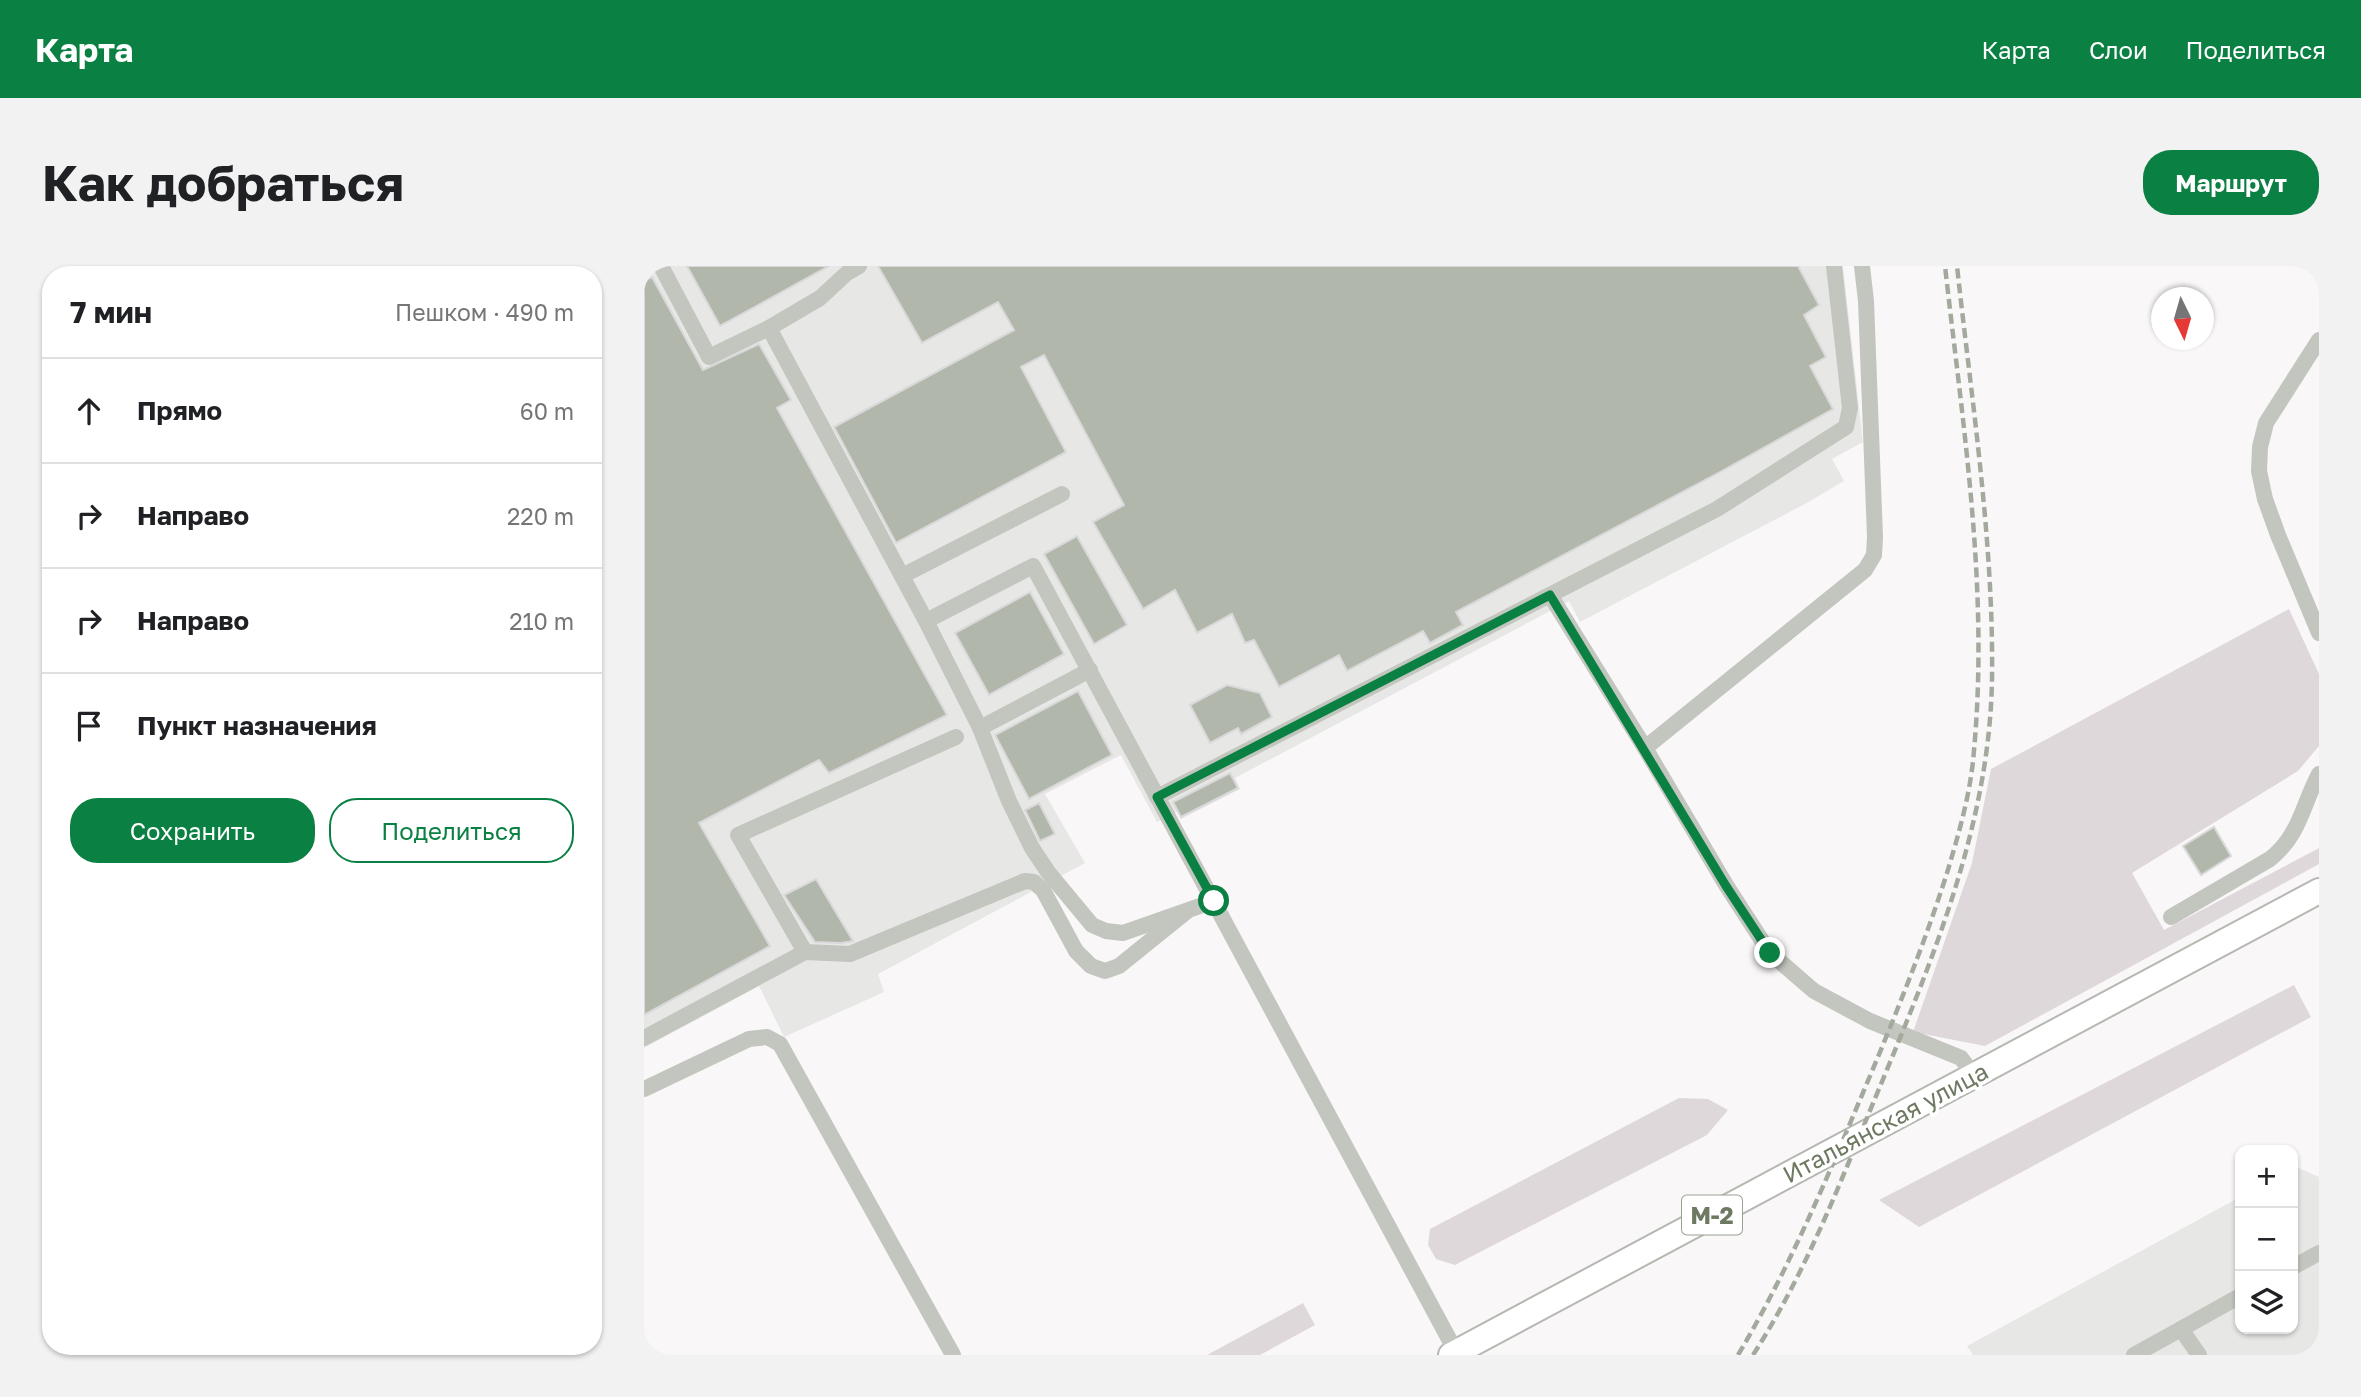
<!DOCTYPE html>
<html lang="ru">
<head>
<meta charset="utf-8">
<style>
  body { margin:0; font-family:"Golos Text",sans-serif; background:#f2f2f2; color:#202124 }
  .controls { position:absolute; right:21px; bottom:21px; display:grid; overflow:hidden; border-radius:14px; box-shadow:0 2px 5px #0004 }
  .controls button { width:63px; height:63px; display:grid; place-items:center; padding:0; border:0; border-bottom:2px solid #e0e0e0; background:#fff; color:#202124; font:35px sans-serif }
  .compass { position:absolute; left:1507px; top:21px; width:63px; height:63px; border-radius:50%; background:#fff; box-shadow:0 2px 5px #0004; rotate:175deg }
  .stop { position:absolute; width:21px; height:21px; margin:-16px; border:5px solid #0b8043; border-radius:50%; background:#fff }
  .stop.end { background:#0b8043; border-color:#fff; box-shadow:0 2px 7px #0008 }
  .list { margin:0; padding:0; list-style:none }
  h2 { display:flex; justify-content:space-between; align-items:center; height:91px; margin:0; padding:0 28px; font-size:30px }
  h2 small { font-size:23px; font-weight:400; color:#757577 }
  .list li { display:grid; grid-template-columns:46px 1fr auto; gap:21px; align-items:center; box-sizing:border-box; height:105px; padding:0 28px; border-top:2px solid #e0e0e0 }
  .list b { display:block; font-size:26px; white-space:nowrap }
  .list em { font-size:23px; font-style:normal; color:#757577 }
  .actions { display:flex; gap:14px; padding:21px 28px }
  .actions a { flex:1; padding:16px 0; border:2px solid #0b8043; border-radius:28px; text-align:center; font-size:24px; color:#0b8043 }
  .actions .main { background:#0b8043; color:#fff }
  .icon { flex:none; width:38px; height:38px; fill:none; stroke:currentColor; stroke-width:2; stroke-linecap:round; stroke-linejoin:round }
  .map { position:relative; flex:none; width:1675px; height:1089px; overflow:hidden; border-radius:28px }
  header { display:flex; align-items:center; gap:42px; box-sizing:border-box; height:98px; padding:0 35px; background:#0b8043; color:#fff }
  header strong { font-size:33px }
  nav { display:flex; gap:38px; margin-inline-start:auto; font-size:24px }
  .intro { display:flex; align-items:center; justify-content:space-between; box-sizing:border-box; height:168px; padding:0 42px }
  h1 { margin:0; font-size:49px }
  .button { padding:18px 32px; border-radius:28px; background:#0b8043; color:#fff; font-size:24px; font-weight:700 }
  main { display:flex; gap:42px; padding:0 42px }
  aside { flex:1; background:#fff; border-radius:28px; box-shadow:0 2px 5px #0004 }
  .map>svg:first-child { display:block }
  .built { fill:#e7e7e6 }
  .green { fill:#dfd8da }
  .building { fill:#b1b7aa; stroke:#dad9da; stroke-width:2 }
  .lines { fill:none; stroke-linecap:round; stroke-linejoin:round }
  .highway-casing { stroke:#b4b8b0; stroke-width:28 }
  .minor { stroke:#c2c6be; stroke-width:16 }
  .highway { stroke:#fff; stroke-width:24 }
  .rail { stroke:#a3a99d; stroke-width:4.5; stroke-dasharray:10 5; stroke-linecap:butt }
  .route { stroke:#0b8043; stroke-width:9 }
  .labels { text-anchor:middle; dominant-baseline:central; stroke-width:7; stroke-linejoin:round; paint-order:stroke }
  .shield { fill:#fff; stroke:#9aa191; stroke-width:2 }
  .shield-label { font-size:23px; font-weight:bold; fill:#6e7962 }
  .street-label { font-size:24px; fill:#6e7962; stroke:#fff }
</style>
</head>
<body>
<header>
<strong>Карта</strong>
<nav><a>Карта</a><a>Слои</a><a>Поделиться</a></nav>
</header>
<div class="intro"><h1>Как добраться</h1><a class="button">Маршрут</a></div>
<main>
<aside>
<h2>7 мин<small>Пешком · 490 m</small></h2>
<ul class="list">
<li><svg class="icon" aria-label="ahead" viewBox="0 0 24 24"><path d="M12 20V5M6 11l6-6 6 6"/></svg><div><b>Прямо</b></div><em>60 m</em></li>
<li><svg class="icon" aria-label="right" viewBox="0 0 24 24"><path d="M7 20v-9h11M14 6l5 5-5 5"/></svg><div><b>Направо</b></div><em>220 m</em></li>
<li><svg class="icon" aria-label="right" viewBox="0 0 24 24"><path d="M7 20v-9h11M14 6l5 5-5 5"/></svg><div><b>Направо</b></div><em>210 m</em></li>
<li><svg class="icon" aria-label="arrive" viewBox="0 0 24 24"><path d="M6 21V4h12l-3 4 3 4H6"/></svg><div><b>Пункт назначения</b></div></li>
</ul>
<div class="actions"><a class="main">Сохранить</a><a>Поделиться</a></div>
</aside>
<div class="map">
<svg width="1675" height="1089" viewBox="0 0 1675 1089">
  <rect width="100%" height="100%" fill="#f9f7f8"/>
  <g class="built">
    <path d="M0,0H1199L1219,176L1188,193L1200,215L1159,239L936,356L925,335L591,512L596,523L537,553L533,546L513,556L477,489L401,528L441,597L234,708L240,726L140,771L115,720L0,782Z"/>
    <path d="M1652,901L1675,911V1089H1329L1323,1080L1596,931V1063H1649V902Z"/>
  </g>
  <g class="green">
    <path d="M1645,343L1675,408V480L1654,505L1488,607L1520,664L1675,582V598L1341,780L1269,766L1328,597L1347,503Z"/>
    <path d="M1650,719L1667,751L1275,961L1235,934Z"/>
    <path d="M1035,832L1064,833L1084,844L1063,869L811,999L792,993L784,979L786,963Z"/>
    <path d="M659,1037L671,1059L616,1089H563Z"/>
  </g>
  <g class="building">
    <path d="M43,0H185L76,60Z"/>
    <path d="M234,0H1154L1175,39L1160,49L1182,91L1166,100L1189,143L1076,206L812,346L819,359L786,377L779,365L703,405L695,389L635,421L610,374L601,377L588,348L553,367L531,324L499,343L449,256L480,239L400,89L377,101L422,186L252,277L190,161L370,64L354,36L278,77Z"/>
    <path d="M8,11L59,104L115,78L147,134L133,142L303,449L185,507L175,494L55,557L126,680L0,749V15Z"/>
    <path d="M433,270L483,359L450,378L400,288Z"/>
    <path d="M386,326L420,388L345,429L311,367Z"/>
    <path d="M583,419L616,427L628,451L597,468L594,462L566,477L546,439Z"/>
    <path d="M434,425L468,489L385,533L351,469Z"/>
    <path d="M586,507L594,522L537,551L529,536Z"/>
    <path d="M395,537L411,568L396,575L381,544Z"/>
    <path d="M1570,561L1587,590L1557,609L1539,580Z"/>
    <path d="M172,613L209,675L197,677L171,676L142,632L140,629Z"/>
  </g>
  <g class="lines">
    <defs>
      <path id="highway" d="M807,1089L1675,625"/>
    </defs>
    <use href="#highway" class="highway-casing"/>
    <g class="minor">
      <path d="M17,0L65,91L125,62L282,355L389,300L812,1086"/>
      <path d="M1218,0L1222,35L1231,271L1230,289L1221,304L1001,482L1082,619L1126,687L1170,725L1226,755L1317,792L1329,808"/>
      <path d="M125,62L176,32L203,7L215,0"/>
      <path d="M1675,74L1622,157L1616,181L1615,205L1621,233L1634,269L1675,367"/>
      <path d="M258,310L418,228"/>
      <path d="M906,329L1001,482"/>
      <path d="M282,355L336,462L365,535L388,582L404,606L448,659L462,665L479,667L570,635"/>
      <path d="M336,462L446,404"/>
      <path d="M513,531L1073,243L1202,161L1206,142L1190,0"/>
      <path d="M1527,651L1626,593C1656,569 1658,540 1675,508"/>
      <path d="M161,686L94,569L312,471"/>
      <path d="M0,772L161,686L206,688L381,615L390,616L399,624L432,685L447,700L461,705L475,700L542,646"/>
      <path d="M0,823L105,773L123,771L136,778L309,1089"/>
      <path d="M1649,1001L1675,987"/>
      <path d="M1490,1089L1537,1063"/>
      <path d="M1555,1089L1537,1063L1596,1030"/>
    </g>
    <use href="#highway" class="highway"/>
    <g class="rail">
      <path d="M1094,1089C1147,1000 1186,905 1226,810C1254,743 1281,676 1303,607C1315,567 1327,526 1330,484C1345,322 1319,161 1301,0"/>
      <path d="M1109,1089C1158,1013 1191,930 1225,847C1282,709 1345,567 1348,415C1350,277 1328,138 1313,0"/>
    </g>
  </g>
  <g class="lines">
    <path class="route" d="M570,635L513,531L906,329L1082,620L1126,687"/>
  </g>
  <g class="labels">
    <rect class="shield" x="1038" y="929.5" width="60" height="39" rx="5"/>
    <g class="shield-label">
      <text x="1068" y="949">М-2</text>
    </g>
    <g class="street-label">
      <text transform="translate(1241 856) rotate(-28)">Итальянская улица</text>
    </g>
  </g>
</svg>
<div class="controls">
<button>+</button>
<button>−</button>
<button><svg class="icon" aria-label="layers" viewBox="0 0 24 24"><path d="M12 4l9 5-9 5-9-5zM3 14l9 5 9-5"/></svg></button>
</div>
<svg class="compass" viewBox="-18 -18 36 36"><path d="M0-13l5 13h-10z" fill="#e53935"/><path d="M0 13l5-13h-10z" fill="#757577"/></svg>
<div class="stop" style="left:570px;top:635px"></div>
<div class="stop end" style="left:1126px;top:687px"></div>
</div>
</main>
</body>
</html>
